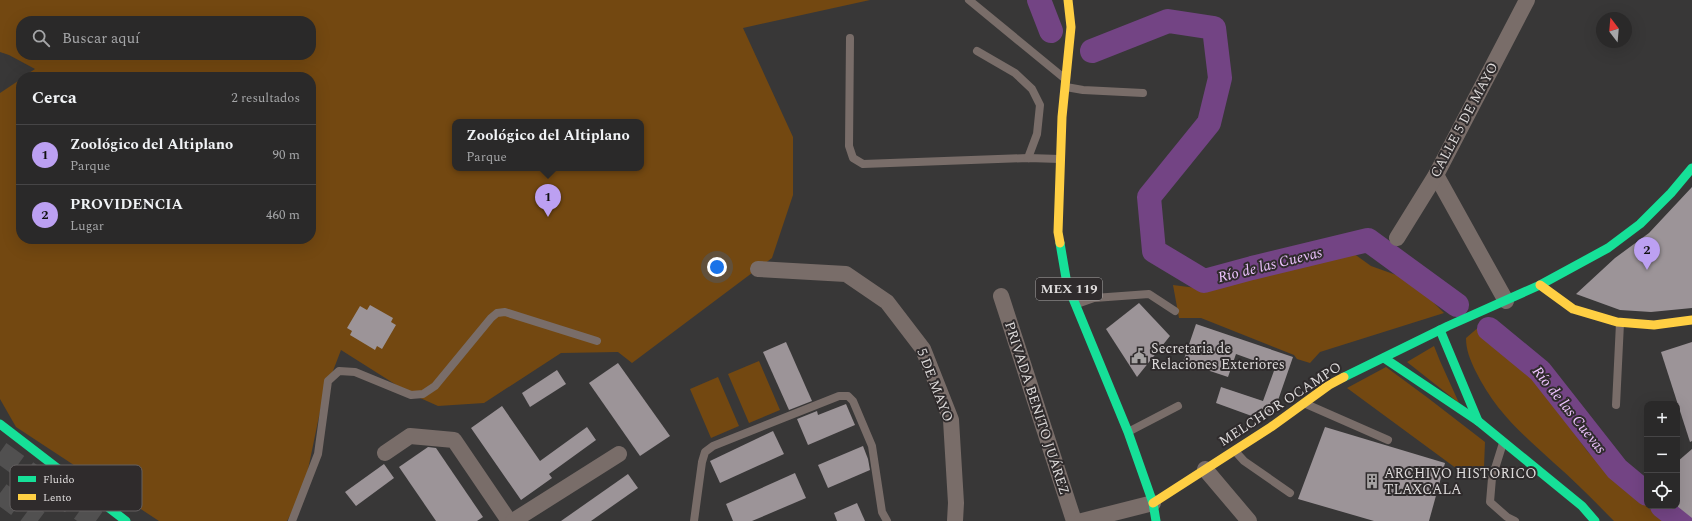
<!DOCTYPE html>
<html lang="es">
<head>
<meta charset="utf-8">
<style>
  body { margin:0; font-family:Spectral,serif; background:#363535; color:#f1f3f6 }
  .controls { position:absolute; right:12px; bottom:12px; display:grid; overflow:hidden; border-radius:8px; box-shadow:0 4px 16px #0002 }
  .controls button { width:36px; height:36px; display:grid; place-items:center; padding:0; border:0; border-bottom:1px solid #464546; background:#2a2929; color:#f1f3f6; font:20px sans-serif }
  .compass { position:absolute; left:1596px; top:12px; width:36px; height:36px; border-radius:50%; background:#2a2929; box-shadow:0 4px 16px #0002; rotate:344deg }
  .you { position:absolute; left:717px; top:267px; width:14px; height:14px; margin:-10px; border:3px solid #fff; border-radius:50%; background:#1a73e8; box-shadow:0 0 0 6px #1a73e833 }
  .badge { display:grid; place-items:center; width:26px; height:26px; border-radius:50%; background:#bca0f2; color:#111; font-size:13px; font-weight:700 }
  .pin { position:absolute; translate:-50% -33px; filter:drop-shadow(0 1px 2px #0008) }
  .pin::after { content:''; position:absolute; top:21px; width:14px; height:12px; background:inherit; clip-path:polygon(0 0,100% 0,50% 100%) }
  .popup { position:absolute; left:452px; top:119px; width:192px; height:52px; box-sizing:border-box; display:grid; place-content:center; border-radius:8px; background:#2a2929; filter:drop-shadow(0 1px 3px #0005); font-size:13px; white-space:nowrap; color:#a5a6a8 }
  .popup b { font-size:15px; color:#f1f3f6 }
  .popup::after { content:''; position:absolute; left:50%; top:100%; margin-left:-8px; border:8px solid transparent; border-top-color:#2a2929 }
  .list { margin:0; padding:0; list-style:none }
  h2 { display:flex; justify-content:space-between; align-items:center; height:52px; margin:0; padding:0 16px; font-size:17px }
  h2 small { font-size:13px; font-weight:400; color:#a5a6a8 }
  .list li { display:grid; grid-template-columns:26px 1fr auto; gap:12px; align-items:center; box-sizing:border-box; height:60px; padding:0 16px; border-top:1px solid #464546 }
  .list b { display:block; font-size:15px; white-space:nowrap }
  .list p { margin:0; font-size:13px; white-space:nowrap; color:#a5a6a8 }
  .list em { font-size:13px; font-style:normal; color:#a5a6a8 }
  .icon { flex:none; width:22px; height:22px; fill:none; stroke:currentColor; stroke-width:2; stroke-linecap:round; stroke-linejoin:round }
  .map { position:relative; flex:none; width:1692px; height:521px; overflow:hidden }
  .search { position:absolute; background:#2a2929; box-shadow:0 4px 16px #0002; left:16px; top:16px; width:300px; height:44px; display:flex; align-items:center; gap:10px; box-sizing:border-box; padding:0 14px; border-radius:16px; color:#a5a6a8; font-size:15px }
  .panel { position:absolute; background:#2a2929; box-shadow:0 4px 16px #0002; left:16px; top:72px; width:300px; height:172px; border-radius:16px }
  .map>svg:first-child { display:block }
  .green { fill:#734811; fill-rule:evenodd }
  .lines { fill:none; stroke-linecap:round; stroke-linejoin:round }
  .river { stroke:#734484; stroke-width:24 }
  .building { fill:#9c9498 }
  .primary-tunnel { stroke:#515050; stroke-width:22; stroke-dasharray:22 11; stroke-linecap:butt }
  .lane { stroke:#796d69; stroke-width:8 }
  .street { stroke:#796d69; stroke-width:16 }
  .fast { stroke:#16e098; stroke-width:9 }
  .slow { stroke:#ffcf43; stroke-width:9 }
  .labels { text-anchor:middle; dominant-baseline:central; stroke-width:4; stroke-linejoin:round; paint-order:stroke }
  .shield { fill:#2f2b2c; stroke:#aaa7a7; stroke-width:1 }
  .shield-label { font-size:13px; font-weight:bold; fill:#dfdcdc }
  .street-label { font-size:14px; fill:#dfdcdc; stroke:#2f2b2c }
  .poi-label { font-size:14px; fill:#dfdcdc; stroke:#2f2b2c; text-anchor:start }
  .water-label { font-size:15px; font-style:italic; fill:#edc3fe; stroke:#2f2b2c }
  .key { fill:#2f2b2c; stroke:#646061; stroke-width:1 }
  .key-label { font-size:11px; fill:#dfdcdc }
</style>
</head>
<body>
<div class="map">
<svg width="1692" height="521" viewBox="0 0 1692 521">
  <rect width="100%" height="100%" fill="#383737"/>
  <g class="green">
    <path d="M0,0H870L743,28L793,137V195L772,258L632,363L618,352L561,353L484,403L438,406L409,393L341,350L323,397L304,489L287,521H159L16,427L0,399V93L21,79V239H311V77H23L35,69L9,55L0,52ZM21,21H311V55H21ZM455,122H641V168H455Z"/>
    <path d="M1346,248L1371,266L1399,276L1427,296L1444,313L1320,352L1310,363L1297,359L1294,355L1201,318H1179L1173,285L1204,289L1284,263L1293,265Z"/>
    <path d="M1480,326L1506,349L1531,375L1588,452L1663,521H1614C1594,501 1575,481 1554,463C1521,433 1495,411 1475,370C1470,359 1466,350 1466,338Z"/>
    <path d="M1434,346L1440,361L1459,403L1407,362Z"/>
    <path d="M759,361L780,410L749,423L728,374Z"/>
    <path d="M1386,367L1428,398L1485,442L1484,467L1473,466L1468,477L1347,388Z"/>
    <path d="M718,377L739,426L711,438L690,389Z"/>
  </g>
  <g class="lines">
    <g class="river">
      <path d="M1039,0L1051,31"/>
      <path d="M1092,51L1168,21L1214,28L1220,78L1209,123L1149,197L1154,251L1204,281L1252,268L1368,240L1457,305"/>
      <path d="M1489,329L1540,371L1617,469L1647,494"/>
      <path d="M1662,506L1681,521"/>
    </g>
  </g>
  <g class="building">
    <path d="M1692,187V308L1651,312L1620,310L1576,294L1615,258L1649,233Z"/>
    <path d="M1139,303L1170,336L1137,377L1106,329Z"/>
    <path d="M370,305L393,318L391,322L396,325L382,349L377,346L375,350L350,335L352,331L347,328L360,306L367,310Z"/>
    <path d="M1196,324L1293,357L1275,409L1260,419L1216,403L1221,387L1263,401L1275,368L1236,354L1228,377L1183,362Z"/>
    <path d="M786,342L812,401L789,410L763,352Z"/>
    <path d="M1692,342V441L1690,442L1661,352Z"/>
    <path d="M618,363L670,436L640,456L589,383Z"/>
    <path d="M557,370L566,384L530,407L522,393Z"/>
    <path d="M846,404L855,425L808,445L797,419L817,411L818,415Z"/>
    <path d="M502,406L540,461L587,427L596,440L549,474L552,478L521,500L471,428Z"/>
    <path d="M1325,427L1445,463L1429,521H1374L1298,499Z"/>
    <path d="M773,431L784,454L720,483L710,461Z"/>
    <path d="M863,446L868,459L870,470L828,488L818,465Z"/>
    <path d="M428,447L436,448L483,517L477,521H436L399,467Z"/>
    <path d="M1692,449V518L1677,506V462Z"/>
    <path d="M384,464L394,478L356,506L345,492Z"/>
    <path d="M795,473L806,498L752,521H733L726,504Z"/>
    <path d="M628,474L638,488L591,521H561Z"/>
    <path d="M857,503L865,521H837L834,513Z"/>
  </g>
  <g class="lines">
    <g class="primary-tunnel">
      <path d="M0,452L96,521"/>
      <path d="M0,493L38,521"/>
    </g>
    <g class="lane">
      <path d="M969,0L1064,78"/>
      <path d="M850,38L849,146L853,158L863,164L1028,158L1060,159"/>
      <path d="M977,51L1015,73L1032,89L1040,105L1037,134L1028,158"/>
      <path d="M1066,87L1083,90L1143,93"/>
      <path d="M1077,304L1094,298L1149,294L1175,311"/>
      <path d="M1306,404L1388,440"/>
      <path d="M1616,405L1620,323"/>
      <path d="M1128,432L1178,406"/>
      <path d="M1503,443L1492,478L1490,502L1507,517L1515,521"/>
      <path d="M1235,451L1244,461L1290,493"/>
      <path d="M292,521L318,454L328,381L339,371L355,372L411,395L423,394L435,386L491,318L497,313L505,312L597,341"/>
      <path d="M694,521L702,462L705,452L713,446L839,396H848L853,401L872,446L882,512L887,521"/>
    </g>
    <g class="street">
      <path d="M1436,175L1506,301"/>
      <path d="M1397,238L1436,175L1527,0"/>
      <path d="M758,269L846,274L887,302L923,349L951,420L956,503L955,521"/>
      <path d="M1001,296L1074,521"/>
      <path d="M385,453L410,436L454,440L509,521"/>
      <path d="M1205,469L1249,521"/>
      <path d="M513,521L619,454"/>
      <path d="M1082,521L1153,503"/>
    </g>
    <g class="fast">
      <path d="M1060,243L1067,284L1128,432L1153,503L1156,521"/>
      <path d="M1440,330L1478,421"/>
      <path d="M1384,358L1478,421L1582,506L1595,521"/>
      <path d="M1344,377L1448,326L1540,285L1608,248L1640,224L1671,193L1692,168"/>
      <path d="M0,424L126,521"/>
    </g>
    <g class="slow">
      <path d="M1060,243L1058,232L1062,117L1071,27L1068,0"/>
      <path d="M1540,285L1573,309L1617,322L1654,325L1692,320"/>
      <path d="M1153,503L1271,427L1329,385L1344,377"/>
    </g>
  </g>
  <defs>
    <symbol id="civic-bare" viewBox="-9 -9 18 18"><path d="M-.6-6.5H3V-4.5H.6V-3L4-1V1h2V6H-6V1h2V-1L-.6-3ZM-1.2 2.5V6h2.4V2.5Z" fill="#a5a2a2" stroke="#2f2b2c" stroke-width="2.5" paint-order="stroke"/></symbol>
    <symbol id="building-bare" viewBox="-9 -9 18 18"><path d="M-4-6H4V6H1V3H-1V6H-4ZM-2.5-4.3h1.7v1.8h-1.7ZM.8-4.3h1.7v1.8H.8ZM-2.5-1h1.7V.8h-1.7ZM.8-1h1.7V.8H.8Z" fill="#a5a2a2" stroke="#2f2b2c" stroke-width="2.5" paint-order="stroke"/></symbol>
  </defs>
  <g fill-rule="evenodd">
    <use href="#civic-bare" x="1128" y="345" width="22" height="22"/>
    <use href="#building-bare" x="1361" y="470" width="22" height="22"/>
  </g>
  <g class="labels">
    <rect class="shield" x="1036" y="278" width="66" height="22" rx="3"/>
    <g class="shield-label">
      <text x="1069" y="289">MEX 119</text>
    </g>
    <g class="street-label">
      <text transform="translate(1464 120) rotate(-62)">CALLE 5 DE MAYO</text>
      <text transform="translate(935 385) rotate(69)">5 DE MAYO</text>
      <text transform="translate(1280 404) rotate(-33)">MELCHOR OCAMPO</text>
      <text transform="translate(1037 408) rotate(72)">PRIVADA BENITO JUÁREZ</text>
    </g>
    <g class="poi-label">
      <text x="1151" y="348">Secretaria de<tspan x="1151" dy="16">Relaciones Exteriores</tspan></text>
      <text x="1384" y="473">ARCHIVO HISTORICO<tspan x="1384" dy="16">TLAXCALA</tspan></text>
    </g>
    <g class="water-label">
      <text transform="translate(1270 265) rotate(-14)">Río de las Cuevas</text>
      <text transform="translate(1569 410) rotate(51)">Río de las Cuevas</text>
    </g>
  </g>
  <rect x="10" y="465" width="132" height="46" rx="6" class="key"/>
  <rect x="18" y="476" width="18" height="6" fill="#16e098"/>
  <rect x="18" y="494" width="18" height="6" fill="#ffcf43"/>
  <g class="key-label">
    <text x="43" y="483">Fluido</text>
    <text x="43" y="501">Lento</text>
  </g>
</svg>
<div class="controls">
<button>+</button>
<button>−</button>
<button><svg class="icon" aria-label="locate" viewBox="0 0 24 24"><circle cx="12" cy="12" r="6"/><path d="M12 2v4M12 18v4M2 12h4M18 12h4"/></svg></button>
</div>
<svg class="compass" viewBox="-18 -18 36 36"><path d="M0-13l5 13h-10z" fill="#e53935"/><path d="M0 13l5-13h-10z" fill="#a5a6a8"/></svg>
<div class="you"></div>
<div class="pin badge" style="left:548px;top:217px">1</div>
<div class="popup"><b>Zoológico del Altiplano</b>Parque</div>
<div class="pin badge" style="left:1647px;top:270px">2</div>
<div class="search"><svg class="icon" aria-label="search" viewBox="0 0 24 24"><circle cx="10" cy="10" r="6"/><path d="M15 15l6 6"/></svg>Buscar aquí</div>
<section class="panel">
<h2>Cerca<small>2 resultados</small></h2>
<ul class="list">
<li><span class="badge">1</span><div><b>Zoológico del Altiplano</b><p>Parque</p></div><em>90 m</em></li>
<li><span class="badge">2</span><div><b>PROVIDENCIA</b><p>Lugar</p></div><em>460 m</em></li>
</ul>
</section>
</div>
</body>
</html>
